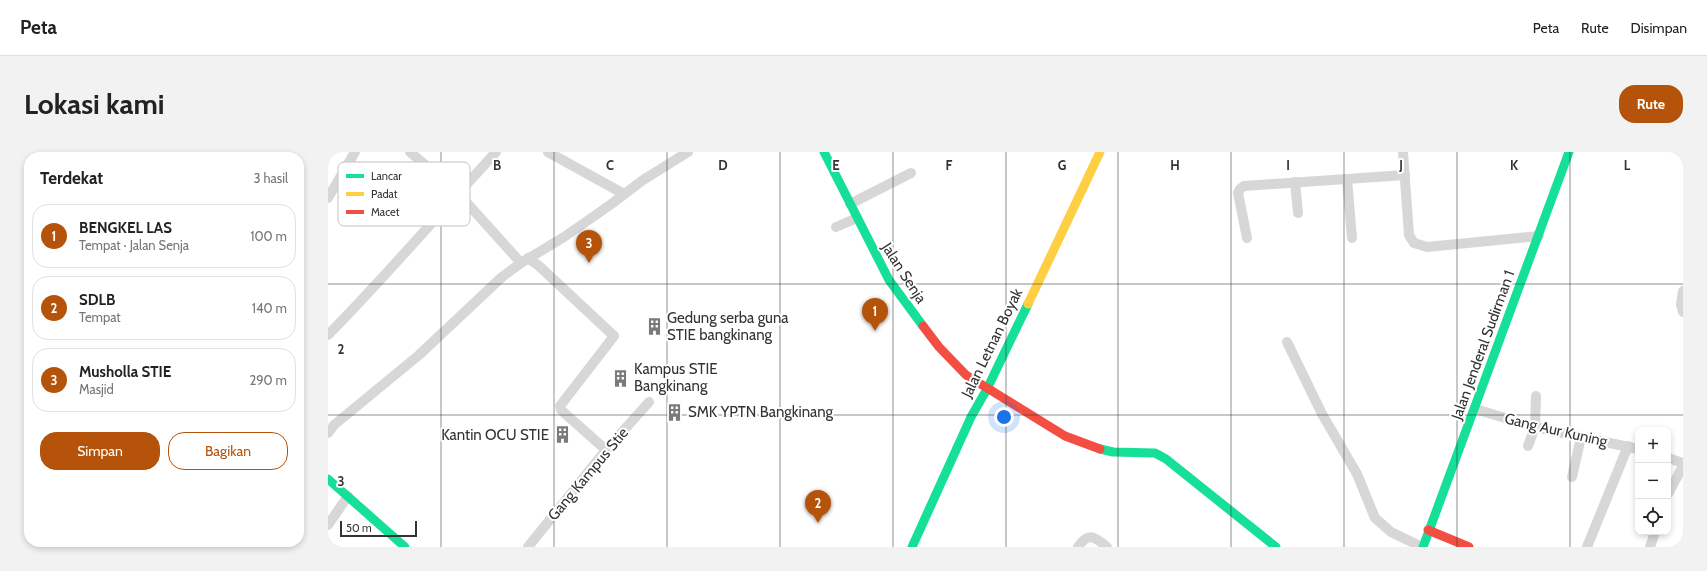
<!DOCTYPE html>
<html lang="id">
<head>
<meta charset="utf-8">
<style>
  body { margin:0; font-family:Cabin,sans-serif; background:#f2f2f2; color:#222 }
  .controls { position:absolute; right:12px; bottom:12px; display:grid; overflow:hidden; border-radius:8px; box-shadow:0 2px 6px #0003 }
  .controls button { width:36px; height:36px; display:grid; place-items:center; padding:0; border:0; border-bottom:1px solid #e0e0e0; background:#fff; color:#222; font:20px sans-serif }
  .scale { position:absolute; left:12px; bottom:10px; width:77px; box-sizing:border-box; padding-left:4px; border:2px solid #333; border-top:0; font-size:11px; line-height:14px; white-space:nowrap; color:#333; -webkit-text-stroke:3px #fff; paint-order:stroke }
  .you { position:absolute; left:676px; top:265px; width:14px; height:14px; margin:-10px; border:3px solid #fff; border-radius:50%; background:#1a73e8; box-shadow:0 0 0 6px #1a73e833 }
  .badge { display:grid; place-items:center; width:26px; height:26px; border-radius:50%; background:#b45309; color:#fff; font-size:13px; font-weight:700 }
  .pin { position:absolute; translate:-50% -33px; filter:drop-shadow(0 1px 2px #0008) }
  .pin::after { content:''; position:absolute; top:21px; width:14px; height:12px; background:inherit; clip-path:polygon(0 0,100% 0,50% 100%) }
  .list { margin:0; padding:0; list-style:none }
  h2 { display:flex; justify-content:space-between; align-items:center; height:52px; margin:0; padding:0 16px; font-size:17px }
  h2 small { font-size:13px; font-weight:400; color:#767676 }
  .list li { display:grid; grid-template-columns:26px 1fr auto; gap:12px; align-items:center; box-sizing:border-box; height:64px; margin:0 8px 8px; padding:0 8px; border:1px solid #e0e0e0; border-radius:16px }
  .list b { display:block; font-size:15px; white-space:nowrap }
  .list p { margin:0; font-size:13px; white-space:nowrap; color:#767676 }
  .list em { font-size:13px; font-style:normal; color:#767676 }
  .actions { display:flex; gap:8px; padding:12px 16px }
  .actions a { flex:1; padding:9px 0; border:1px solid #b45309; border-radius:16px; text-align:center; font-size:14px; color:#b45309 }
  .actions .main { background:#b45309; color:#fff }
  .icon { flex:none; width:22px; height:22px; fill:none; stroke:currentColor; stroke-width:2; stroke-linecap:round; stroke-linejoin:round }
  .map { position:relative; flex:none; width:1355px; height:395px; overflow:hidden; border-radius:16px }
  header { display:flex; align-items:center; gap:24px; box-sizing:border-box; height:56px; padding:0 20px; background:#fff; border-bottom:1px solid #e0e0e0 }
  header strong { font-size:19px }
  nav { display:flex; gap:22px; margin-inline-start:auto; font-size:14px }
  .intro { display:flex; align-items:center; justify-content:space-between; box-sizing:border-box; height:96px; padding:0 24px }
  h1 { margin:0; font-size:28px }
  .button { padding:10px 18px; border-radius:16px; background:#b45309; color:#fff; font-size:14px; font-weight:700 }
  main { display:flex; gap:24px; padding:0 24px }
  aside { flex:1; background:#fff; border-radius:16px; box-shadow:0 2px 6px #0003 }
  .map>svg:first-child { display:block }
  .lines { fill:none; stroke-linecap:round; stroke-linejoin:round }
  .street { stroke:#d7d7d7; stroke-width:10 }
  .fast { stroke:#16e098; stroke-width:9 }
  .slow { stroke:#ffcf43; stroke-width:9 }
  .jam { stroke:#f24e42; stroke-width:9 }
  .grid { fill:none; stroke:#333; stroke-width:1; stroke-opacity:0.55 }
  .labels { text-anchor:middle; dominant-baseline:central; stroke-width:4; stroke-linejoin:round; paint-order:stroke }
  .street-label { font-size:15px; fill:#333; stroke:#fff }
  .poi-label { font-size:15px; fill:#333; stroke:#fff; text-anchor:start }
  .key { fill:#fff; stroke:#c2c2c2; stroke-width:1 }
  .key-label { font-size:11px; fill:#333 }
  .grid-label { font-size:13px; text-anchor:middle; font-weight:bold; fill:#333; stroke:#fff; stroke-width:4; stroke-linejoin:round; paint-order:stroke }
</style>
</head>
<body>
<header>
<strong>Peta</strong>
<nav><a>Peta</a><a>Rute</a><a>Disimpan</a></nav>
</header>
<div class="intro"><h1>Lokasi kami</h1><a class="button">Rute</a></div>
<main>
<aside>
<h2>Terdekat<small>3 hasil</small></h2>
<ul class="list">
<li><span class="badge">1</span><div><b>BENGKEL LAS</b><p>Tempat · Jalan Senja</p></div><em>100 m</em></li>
<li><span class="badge">2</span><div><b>SDLB</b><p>Tempat</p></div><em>140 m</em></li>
<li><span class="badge">3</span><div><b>Musholla STIE</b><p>Masjid</p></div><em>290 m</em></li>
</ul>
<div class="actions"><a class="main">Simpan</a><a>Bagikan</a></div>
</aside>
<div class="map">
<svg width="1355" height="395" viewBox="0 0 1355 395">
  <rect width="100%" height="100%" fill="#fff"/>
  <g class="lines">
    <g class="street">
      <path d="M82,0L130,41L193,111"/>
      <path d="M220,0L296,42"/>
      <path d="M1075,0L1081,83L1086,91L1099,95L1211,84"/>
      <path d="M1019,27L1024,86"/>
      <path d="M967,30L970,61"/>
      <path d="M0,46L27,0"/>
      <path d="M522,52L583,21"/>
      <path d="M508,75L529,66"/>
      <path d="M919,86L910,41L912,37L916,34L1077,23"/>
      <path d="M200,106L211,114L286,184L232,254L233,258L278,298"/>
      <path d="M1355,139L1353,153L1355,160"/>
      <path d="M0,183C58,124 112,61 168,0"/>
      <path d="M959,190L994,262L1029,322L1047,366L1063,380L1094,395"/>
      <path d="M1147,257L1207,275L1310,297"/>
      <path d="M0,281L6,273L91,203L174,125L193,111L236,85L282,53L315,28L360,0"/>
      <path d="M1200,294L1207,275L1208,244"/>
      <path d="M1340,306L1355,311"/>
      <path d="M1244,325L1253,285"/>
      <path d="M1340,342L1355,314"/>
      <path d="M0,373L20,344"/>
      <path d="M200,395L278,298L321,250"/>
      <path d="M750,395C760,380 766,384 779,395"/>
      <path d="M1259,395L1300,294"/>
      <path d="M1322,395L1327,380"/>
    </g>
    <g class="fast">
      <path d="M496,0L561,128L595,174"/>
      <path d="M772,297L785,300L827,301L838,307L948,395"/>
      <path d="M0,327L77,395"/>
      <path d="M584,395L643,265L659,237L700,152"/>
      <path d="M1095,395L1241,0"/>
    </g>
    <path class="slow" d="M700,152L772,0"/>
    <g class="jam">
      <path d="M595,174L611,195L638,223L737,284L772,297"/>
      <path d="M1100,378L1141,395"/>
    </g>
  </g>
  <path class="grid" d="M113,0V395M226,0V395M339,0V395M452,0V395M565,0V395M678,0V395M790,0V395M903,0V395M1016,0V395M1129,0V395M1242,0V395M0,132H1355M0,263H1355"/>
  <defs>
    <symbol id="building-bare" viewBox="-9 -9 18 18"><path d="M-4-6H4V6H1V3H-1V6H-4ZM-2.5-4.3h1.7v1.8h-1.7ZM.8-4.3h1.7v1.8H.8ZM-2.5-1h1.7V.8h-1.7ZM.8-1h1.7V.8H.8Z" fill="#7a7a7a" stroke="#fff" stroke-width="2.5" paint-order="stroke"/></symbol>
  </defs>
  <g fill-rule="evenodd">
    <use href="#building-bare" x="314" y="162" width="25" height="25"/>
    <use href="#building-bare" x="280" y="214" width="25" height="25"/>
    <use href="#building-bare" x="334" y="248" width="25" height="25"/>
    <use href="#building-bare" x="222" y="270" width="25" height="25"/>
  </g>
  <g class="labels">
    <g class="street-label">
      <text transform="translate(576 121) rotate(57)">Jalan Senja</text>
      <text transform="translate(664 191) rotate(-64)">Jalan Letnan Boyak</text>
      <text transform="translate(1155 193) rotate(-70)">Jalan Jenderal Sudirman 1</text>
      <text transform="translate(1228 278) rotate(13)">Gang Aur Kuning</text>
      <text transform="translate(260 322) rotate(-50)">Gang Kampus Stie</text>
    </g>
    <g class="poi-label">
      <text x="339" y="166">Gedung serba guna<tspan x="339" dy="17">STIE bangkinang</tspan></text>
      <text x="306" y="217">Kampus STIE<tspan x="306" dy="17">Bangkinang</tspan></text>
      <text x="360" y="260">SMK YPTN Bangkinang</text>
      <text x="221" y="283" text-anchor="end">Kantin OCU STIE</text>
    </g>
  </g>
  <rect x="10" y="10" width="132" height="64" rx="6" class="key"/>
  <rect x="18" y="22" width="18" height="4" fill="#16e098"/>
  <rect x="18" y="40" width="18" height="4" fill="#ffcf43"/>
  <rect x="18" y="58" width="18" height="4" fill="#f24e42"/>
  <g class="key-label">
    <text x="43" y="28">Lancar</text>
    <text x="43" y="46">Padat</text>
    <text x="43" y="64">Macet</text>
  </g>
  <g class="grid-label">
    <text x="169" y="18">B</text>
    <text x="282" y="18">C</text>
    <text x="395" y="18">D</text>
    <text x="508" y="18">E</text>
    <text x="621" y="18">F</text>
    <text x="734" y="18">G</text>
    <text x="847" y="18">H</text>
    <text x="960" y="18">I</text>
    <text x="1073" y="18">J</text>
    <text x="1186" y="18">K</text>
    <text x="1299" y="18">L</text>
    <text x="13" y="202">2</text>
    <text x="13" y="334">3</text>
  </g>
</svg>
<div class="controls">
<button>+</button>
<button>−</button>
<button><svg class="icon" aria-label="locate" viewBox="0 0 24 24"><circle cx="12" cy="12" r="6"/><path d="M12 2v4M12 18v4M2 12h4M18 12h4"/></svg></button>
</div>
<div class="scale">50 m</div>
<div class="you"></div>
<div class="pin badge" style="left:547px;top:179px">1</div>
<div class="pin badge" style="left:490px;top:371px">2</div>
<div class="pin badge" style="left:261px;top:111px">3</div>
</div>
</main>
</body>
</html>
